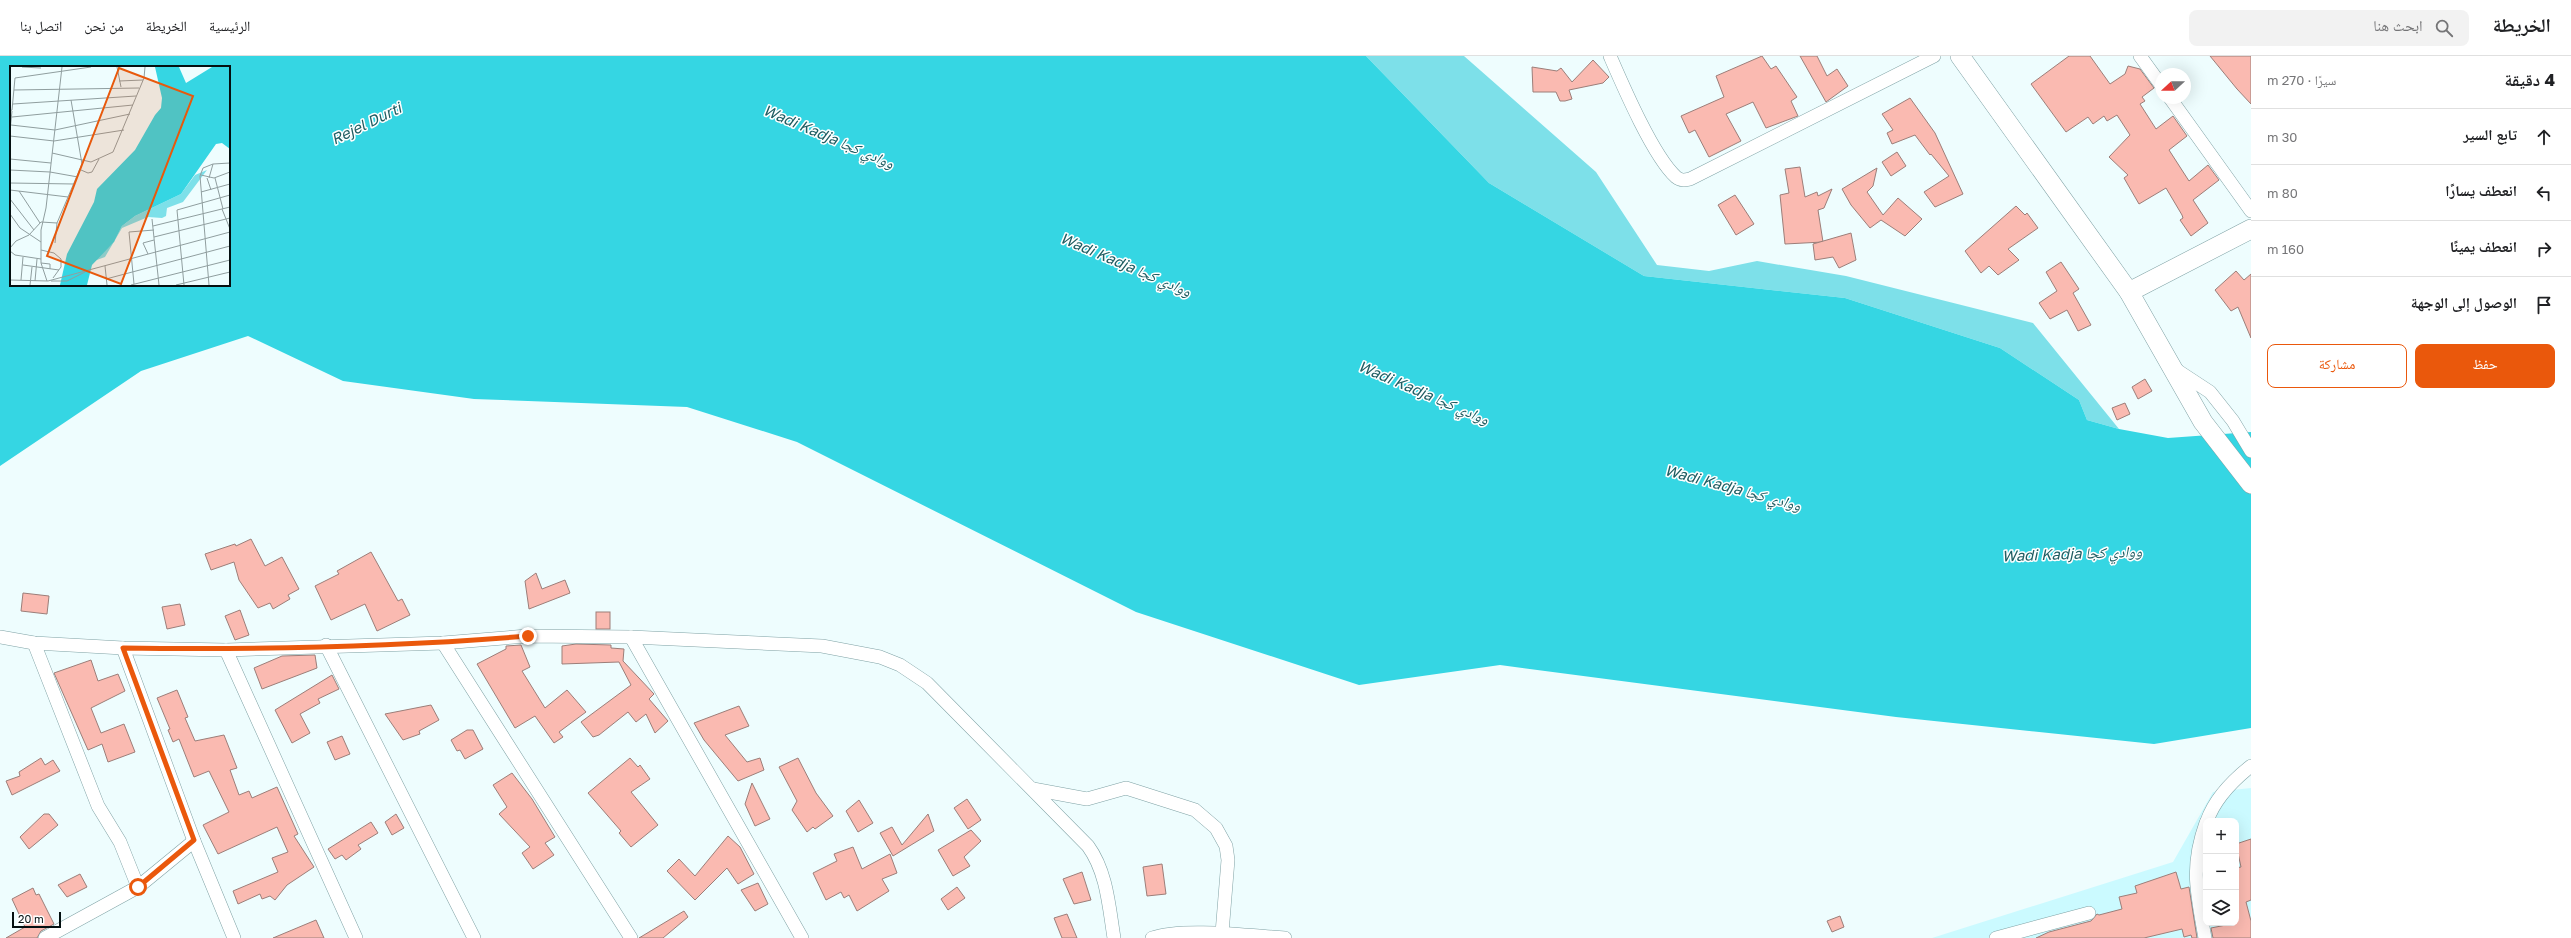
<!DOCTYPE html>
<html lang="ar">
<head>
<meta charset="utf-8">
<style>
  body { margin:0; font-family:"Golos Text","Noto Naskh Arabic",sans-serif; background:#f2f2f2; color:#202124; direction:rtl }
  .controls { position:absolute; right:12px; bottom:12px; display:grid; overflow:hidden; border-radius:8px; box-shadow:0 4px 16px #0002 }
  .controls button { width:36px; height:36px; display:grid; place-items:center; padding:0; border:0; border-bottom:1px solid #e0e0e0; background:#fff; color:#202124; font:20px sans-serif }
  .compass { position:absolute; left:2155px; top:12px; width:36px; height:36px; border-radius:50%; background:#fff; box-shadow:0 4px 16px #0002; rotate:249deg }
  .scale { position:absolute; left:12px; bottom:10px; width:49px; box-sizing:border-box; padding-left:4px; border:2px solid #041011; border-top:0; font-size:11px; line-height:14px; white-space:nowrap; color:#041011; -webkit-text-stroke:3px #fff; paint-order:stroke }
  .stop { position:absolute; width:12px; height:12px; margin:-9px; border:3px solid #ea580c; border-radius:50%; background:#fff }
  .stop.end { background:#ea580c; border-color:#fff; box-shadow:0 1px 4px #0008 }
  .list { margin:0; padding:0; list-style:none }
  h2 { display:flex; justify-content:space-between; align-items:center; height:52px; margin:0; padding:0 16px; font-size:17px }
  h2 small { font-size:13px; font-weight:400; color:#757577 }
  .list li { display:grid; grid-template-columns:26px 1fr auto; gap:12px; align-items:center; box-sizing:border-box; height:56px; padding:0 16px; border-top:1px solid #e0e0e0 }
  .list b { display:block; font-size:15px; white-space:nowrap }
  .list em { font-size:13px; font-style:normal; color:#757577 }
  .actions { display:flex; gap:8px; padding:12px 16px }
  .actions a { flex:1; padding:9px 0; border:1px solid #ea580c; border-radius:8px; text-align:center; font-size:14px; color:#ea580c }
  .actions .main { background:#ea580c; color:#fff }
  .icon { flex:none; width:22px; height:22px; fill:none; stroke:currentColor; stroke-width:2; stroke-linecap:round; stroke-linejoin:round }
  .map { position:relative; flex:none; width:2251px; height:882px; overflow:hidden; direction:ltr }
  header { display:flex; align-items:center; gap:24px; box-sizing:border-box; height:56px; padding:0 20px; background:#fff; border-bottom:1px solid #e0e0e0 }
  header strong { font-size:19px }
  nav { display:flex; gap:22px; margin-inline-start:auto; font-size:14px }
  .search { width:280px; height:36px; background:#f2f2f2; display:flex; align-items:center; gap:10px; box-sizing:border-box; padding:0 14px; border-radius:8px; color:#757577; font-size:15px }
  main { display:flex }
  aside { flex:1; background:#fff }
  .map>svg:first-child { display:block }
  .built { fill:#cbfaff; fill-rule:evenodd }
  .green { fill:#7de0e9 }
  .water { fill:#35d6e3; fill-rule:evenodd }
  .building { fill:#fabab1; stroke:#9c7e79 }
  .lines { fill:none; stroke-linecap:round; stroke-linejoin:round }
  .street-casing { stroke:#7fa2a5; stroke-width:14 }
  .secondary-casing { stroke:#7fa2a5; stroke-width:20 }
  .street { stroke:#fff; stroke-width:13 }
  .secondary { stroke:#fff; stroke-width:19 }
  .route { stroke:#ea580c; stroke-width:5 }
  .labels { text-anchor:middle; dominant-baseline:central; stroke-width:3; stroke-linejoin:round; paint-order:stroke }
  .water-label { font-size:15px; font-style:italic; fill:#205e63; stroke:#fff }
  .inset-road { fill:none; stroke:#909e9f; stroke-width:1 }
  .view { fill:#e8590c; fill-opacity:0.15; stroke:#e8590c; stroke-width:2 }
  .inset-edge { fill:none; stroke:#041011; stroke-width:2 }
</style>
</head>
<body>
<header>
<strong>الخريطة</strong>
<div class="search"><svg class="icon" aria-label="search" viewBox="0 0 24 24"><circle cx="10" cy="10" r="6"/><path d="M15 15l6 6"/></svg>ابحث هنا</div>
<nav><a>الرئيسية</a><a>الخريطة</a><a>من نحن</a><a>اتصل بنا</a></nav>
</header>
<main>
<aside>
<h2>4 دقيقة<small>سيرًا · 270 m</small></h2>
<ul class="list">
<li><svg class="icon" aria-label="ahead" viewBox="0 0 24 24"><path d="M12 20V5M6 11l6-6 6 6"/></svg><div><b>تابع السير</b></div><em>30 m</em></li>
<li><svg class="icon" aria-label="left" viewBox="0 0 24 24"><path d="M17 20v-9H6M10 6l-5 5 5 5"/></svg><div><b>انعطف يسارًا</b></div><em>80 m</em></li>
<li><svg class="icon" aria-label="right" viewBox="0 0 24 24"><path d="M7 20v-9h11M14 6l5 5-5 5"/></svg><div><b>انعطف يمينًا</b></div><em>160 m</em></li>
<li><svg class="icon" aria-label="arrive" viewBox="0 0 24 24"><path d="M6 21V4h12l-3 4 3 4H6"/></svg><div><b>الوصول إلى الوجهة</b></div></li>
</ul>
<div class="actions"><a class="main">حفظ</a><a>مشاركة</a></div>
</aside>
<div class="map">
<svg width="2251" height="882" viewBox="0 0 2251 882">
  <rect width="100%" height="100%" fill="#eefdfe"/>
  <path class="built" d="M2251,732V882H1932L2173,806L2213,736ZM2206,765H2236V867H2206Z"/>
  <path class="green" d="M1366,0H1464L1596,116L1657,209L1709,215L1757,205L1846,220L2033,267L2119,373L2087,364L2079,344L2000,292L1845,242L1644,220L1489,127Z"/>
  <path class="water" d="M0,0H1366L1489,127L1644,220L1845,242L2000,292L2079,344L2087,364L2119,373L2168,382L2251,376V672L2154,688L1896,661L1500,609L1359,629L1136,556L797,386L687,351L474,343L343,325L248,280L141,315L0,410ZM11,11H229V229H11Z"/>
  <g class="building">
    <path d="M1762,0L1771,13L1776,10L1797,41L1791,45L1798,60L1766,72L1753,46L1726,58L1741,85L1709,101L1695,74L1689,77L1681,60L1724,41L1716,20Z"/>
    <path d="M1800,0H1817L1827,20L1837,13L1848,30L1826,46Z"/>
    <path d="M2069,0H2090L2110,28L2125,18L2128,10L2140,13L2154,32L2142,41L2145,45L2140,48L2156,73L2173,60L2187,80L2169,94L2189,125L2208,109L2219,124L2193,144L2208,167L2191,180L2180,164L2183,162L2182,159L2166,132L2139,148L2124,122L2128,119L2109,101L2130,79L2117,59L2107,65L2104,60L2093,68L2088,61L2066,76L2031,28Z"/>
    <path d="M2210,0H2251V48L2237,33Z"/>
    <path d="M1593,4L1609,21L1603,27L1569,34L1572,43L1565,45H1560L1556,36H1533L1532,11L1557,15L1561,12L1572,26Z"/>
    <path d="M1910,42L1935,77L1963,138L1935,151L1924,136L1949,120L1931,98L1930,99L1915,79L1892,88L1887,77L1893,74L1882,58Z"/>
    <path d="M1897,96L1906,110L1891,120L1882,106Z"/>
    <path d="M1800,111L1805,141L1817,136L1818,140L1832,133L1824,152L1818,154L1823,186L1785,188L1780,139L1789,137L1785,113Z"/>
    <path d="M1877,112L1873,130L1867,136L1883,159L1898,142L1922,163L1905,180L1881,164L1870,172L1851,149L1842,133Z"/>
    <path d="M1735,139L1754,168L1736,179L1718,149Z"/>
    <path d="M2016,150L2025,159L2027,157L2038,172L2008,193L2019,204L1998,219L1989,210L1981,217L1965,195Z"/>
    <path d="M1851,177L1856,204L1839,212L1833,201L1815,204L1813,188Z"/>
    <path d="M2061,206L2079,233L2073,237L2091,269L2078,275L2067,254L2050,263L2039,247L2057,235L2046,216Z"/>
    <path d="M2236,215L2244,224L2251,218V282L2238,251L2231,255L2215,234Z"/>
    <path d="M2145,323L2152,335L2138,343L2132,331Z"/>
    <path d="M2125,347L2130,358L2117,364L2112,352Z"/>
    <path d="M251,483L265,510L282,501L299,533L288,539L290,543L273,553L270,547L258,552L239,524L234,506L211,514L205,498L235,488L236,490Z"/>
    <path d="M371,496L398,545L402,543L410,559L377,575L365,548L331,564L315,530L339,518L337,515Z"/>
    <path d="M536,517L542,533L565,524L570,537L529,553L525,525Z"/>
    <path d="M23,537L49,540L47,558L21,555Z"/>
    <path d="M180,548L185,569L167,573L162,551Z"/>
    <path d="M240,554L249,579L235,584L225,560Z"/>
    <rect x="596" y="556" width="14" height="17"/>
    <path d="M576,588L611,589V592L624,593L623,605L654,638L649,643L668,665L655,677L646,658L636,666L628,656L599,679L593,681L581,666L631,629L619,606L562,608V590Z"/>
    <path d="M521,589L530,611L522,615L545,652L567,634L586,656L559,676L563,681L554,687L535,660L515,672L477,608L506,593V590Z"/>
    <path d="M315,599L317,612L262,633L254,612L282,600Z"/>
    <path d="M91,604L98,625L118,618L125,635L91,652L101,677L124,668L135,696L108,706L102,688L88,694L54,617Z"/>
    <path d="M332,619L339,633L318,643L320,647L300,658L310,677L292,687L275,654Z"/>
    <path d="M177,634L188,661L185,662L195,685L224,679L237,712L230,714L239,739L249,735L252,742L277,731L298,778L294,780L314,811L287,829L275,844L270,840L262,843L260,838L238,848L233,835L278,816L272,802L288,796L277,771L218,798L203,769L229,756L209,715L194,721L179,683L173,686L168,674L170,673L157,642Z"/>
    <path d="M431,649L439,664L419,675L420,678L403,684L385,658Z"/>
    <path d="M739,650L749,670L725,679L747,706L760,702L764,714L738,725L704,684L694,667Z"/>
    <path d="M467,674H473L483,693L465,703L460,694L457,695L451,684Z"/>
    <path d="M342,680L350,698L335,704L327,686Z"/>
    <path d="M41,702L45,709L53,704L60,715L12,739L6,725L20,720L19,716Z"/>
    <path d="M630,702L638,711L640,709L650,723L631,736L658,769L631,791L619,777L621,775L588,737Z"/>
    <path d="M798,702L816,737L833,760L815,773L813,771L807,776L792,754L797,745L779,711Z"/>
    <path d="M512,717L532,743L555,781L545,787L554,799L533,813L522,797L530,791L499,758L507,751L493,729Z"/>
    <path d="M752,727L770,763L755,770L745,748Z"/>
    <path d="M967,743L981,764L968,773L954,752Z"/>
    <path d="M859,744L873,767L858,776L846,755Z"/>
    <path d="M44,758H49L58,769L29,793L20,781Z"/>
    <path d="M396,758L404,772L392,779L385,766Z"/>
    <path d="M928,758L934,775L893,800L880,777L892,771L902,789Z"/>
    <path d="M371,766L378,777L358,789L361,793L346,804L342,799L335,803L328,793Z"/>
    <path d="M971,774L981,785L964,801L970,810L953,820L938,794Z"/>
    <path d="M728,780L740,791L754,818L738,828L727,812L695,844L667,815L679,803L695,820Z"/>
    <path d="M2251,783V844L2246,846L2251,865V882H2213L2211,872L2236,867V812L2241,811L2236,788Z"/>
    <path d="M853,791L862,813L890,798L897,817L882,823L889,835L857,855L849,839L844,842L841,836L826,844L813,817L837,805L834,798Z"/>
    <path d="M1162,808L1166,838L1147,840L1143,811Z"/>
    <path d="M1082,816L1091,844L1074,848L1063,823Z"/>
    <path d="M2176,816L2181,833L2189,831L2197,882H2192L2191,879L2184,881L2182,873L2144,882H2036L2049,876L2091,865L2097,858L2099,859L2122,853L2119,841L2137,837L2135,830Z"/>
    <path d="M80,818L87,831L67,841L58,829Z"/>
    <path d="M758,827L768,848L755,855L741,834Z"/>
    <path d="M957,831L965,842L948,854L941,843Z"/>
    <path d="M33,832L36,839L39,838L54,868L41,875L37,882H6L25,871L12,843Z"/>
    <path d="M684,855L688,861L663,882H639Z"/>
    <path d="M1067,858L1077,882H1062L1054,862Z"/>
    <path d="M1840,860L1844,871L1832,876L1827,865Z"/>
    <path d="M316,864L324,882H273Z"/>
  </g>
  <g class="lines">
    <defs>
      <g id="street">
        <path d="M1610,0C1623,30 1653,100 1676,121C1681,125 1685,124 1690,123L1934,0"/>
        <path d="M2140,0L2161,29"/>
        <path d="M2170,42L2251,155"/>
        <path d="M2175,313L2210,336L2233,365L2251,395"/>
        <path d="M0,581L34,587L123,592L226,594L443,587L527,580L631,581L822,590L880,601L900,609L927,627L1088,790C1107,816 1109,851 1114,882"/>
        <path d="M631,581L802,882"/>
        <path d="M34,587L98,750L120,786L138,831"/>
        <path d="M443,587L631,882"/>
        <path d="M326,589L474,882"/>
        <path d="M123,592L194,785L234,882"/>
        <path d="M226,594L356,882"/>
        <path d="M1033,733L1087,743L1126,732L1195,754L1216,772L1226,790L1228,804L1222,877"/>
        <path d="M2207,765C2215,742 2232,725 2251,710"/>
        <path d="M45,882L138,831L194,785"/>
        <path d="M1152,882C1183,871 1252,880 1285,882"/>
        <path d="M1996,882L2089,857"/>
        <path d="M2205,882C2197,837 2190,811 2206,767"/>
      </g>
      <g id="secondary">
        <path d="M1960,0L2129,236L2203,366L2251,428"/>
        <path d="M2129,236L2251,173"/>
      </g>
    </defs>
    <use href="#street" class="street-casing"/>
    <use href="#secondary" class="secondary-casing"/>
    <use href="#street" class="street"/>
    <use href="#secondary" class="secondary"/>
  </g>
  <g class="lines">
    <path class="route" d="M138,831L194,784L123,592C258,594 393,591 528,580"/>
  </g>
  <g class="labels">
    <g class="water-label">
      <text transform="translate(366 67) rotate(-26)">Rejel Durti</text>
      <text transform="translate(829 80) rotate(23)">Wadi Kadja ووادي كجا</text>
      <text transform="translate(1126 208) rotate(23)">Wadi Kadja ووادي كجا</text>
      <text transform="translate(1424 336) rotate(23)">Wadi Kadja ووادي كجا</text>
      <text transform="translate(1733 431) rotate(15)">Wadi Kadja ووادي كجا</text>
      <text transform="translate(2072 497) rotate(-2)">Wadi Kadja ووادي كجا</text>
    </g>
  </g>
  <g transform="translate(10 10)">
    <rect width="220" height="220" fill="#eefdfe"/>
    <path d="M197,104L173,136L157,142L156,150L152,152L138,151L112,162L95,191L84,195L104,176L112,160L125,150L171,128L185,109Z" fill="#7de0e9"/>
    <path d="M145,1H169L176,17L202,1H220V83L212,77L206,78L171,128L125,150L112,160L104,176L82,199L77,219H50L57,188L84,136L87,123L125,84L145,49L151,42L152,32Z" fill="#35d6e3"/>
    <path class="inset-road" d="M12,1L31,2M107,1L111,21M109,15L133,14M4,24L129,22M3,38L126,30M0,45L2,44L5,12L81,1M2,51L123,39M1,59L45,64L120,48M0,65L2,45M0,70L44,75L114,64M42,87L81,96L103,86L134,12L135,1M0,93L41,97M0,104L40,106L68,111M71,104L78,107L82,106L89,93M191,109L204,112L220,106M197,112L201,124M199,112L203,98L220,97M205,112L213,143M0,117L64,118M0,124L58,131M9,125L30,157M191,126L220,118M0,133L24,164M212,143L220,163M0,148L10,162L31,176M142,153L149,219M143,160L220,141M144,171L220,152M45,177L47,157L72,98L61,34M0,182L6,175L19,169L31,156L47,157M31,184L44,187L51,193V201L43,212M0,185L5,189L31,193M138,188L133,177L144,174M31,197L40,198V203M13,199L49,204M95,200L97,219M96,213L220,180M0,214L38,215L220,166M11,214L13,191M25,215L27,193M37,215L31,197V164L36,142L52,1M41,215H57L75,206M124,218L119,166L144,164M20,219L22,201M121,219L220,194M166,219L220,206M174,219L167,144L220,129M199,219L190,110L193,102L203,98"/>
    <path class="view" d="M109,2L183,30L111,218L37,190Z"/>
    <rect width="220" height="220" class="inset-edge"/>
  </g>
</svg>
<div class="controls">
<button>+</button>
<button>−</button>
<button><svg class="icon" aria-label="layers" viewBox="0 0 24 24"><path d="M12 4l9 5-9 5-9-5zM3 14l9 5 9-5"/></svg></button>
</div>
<svg class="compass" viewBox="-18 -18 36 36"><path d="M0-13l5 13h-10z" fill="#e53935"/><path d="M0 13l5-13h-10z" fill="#757577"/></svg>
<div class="scale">20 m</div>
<div class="stop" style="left:138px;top:831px"></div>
<div class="stop end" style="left:528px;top:580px"></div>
</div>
</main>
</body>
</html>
